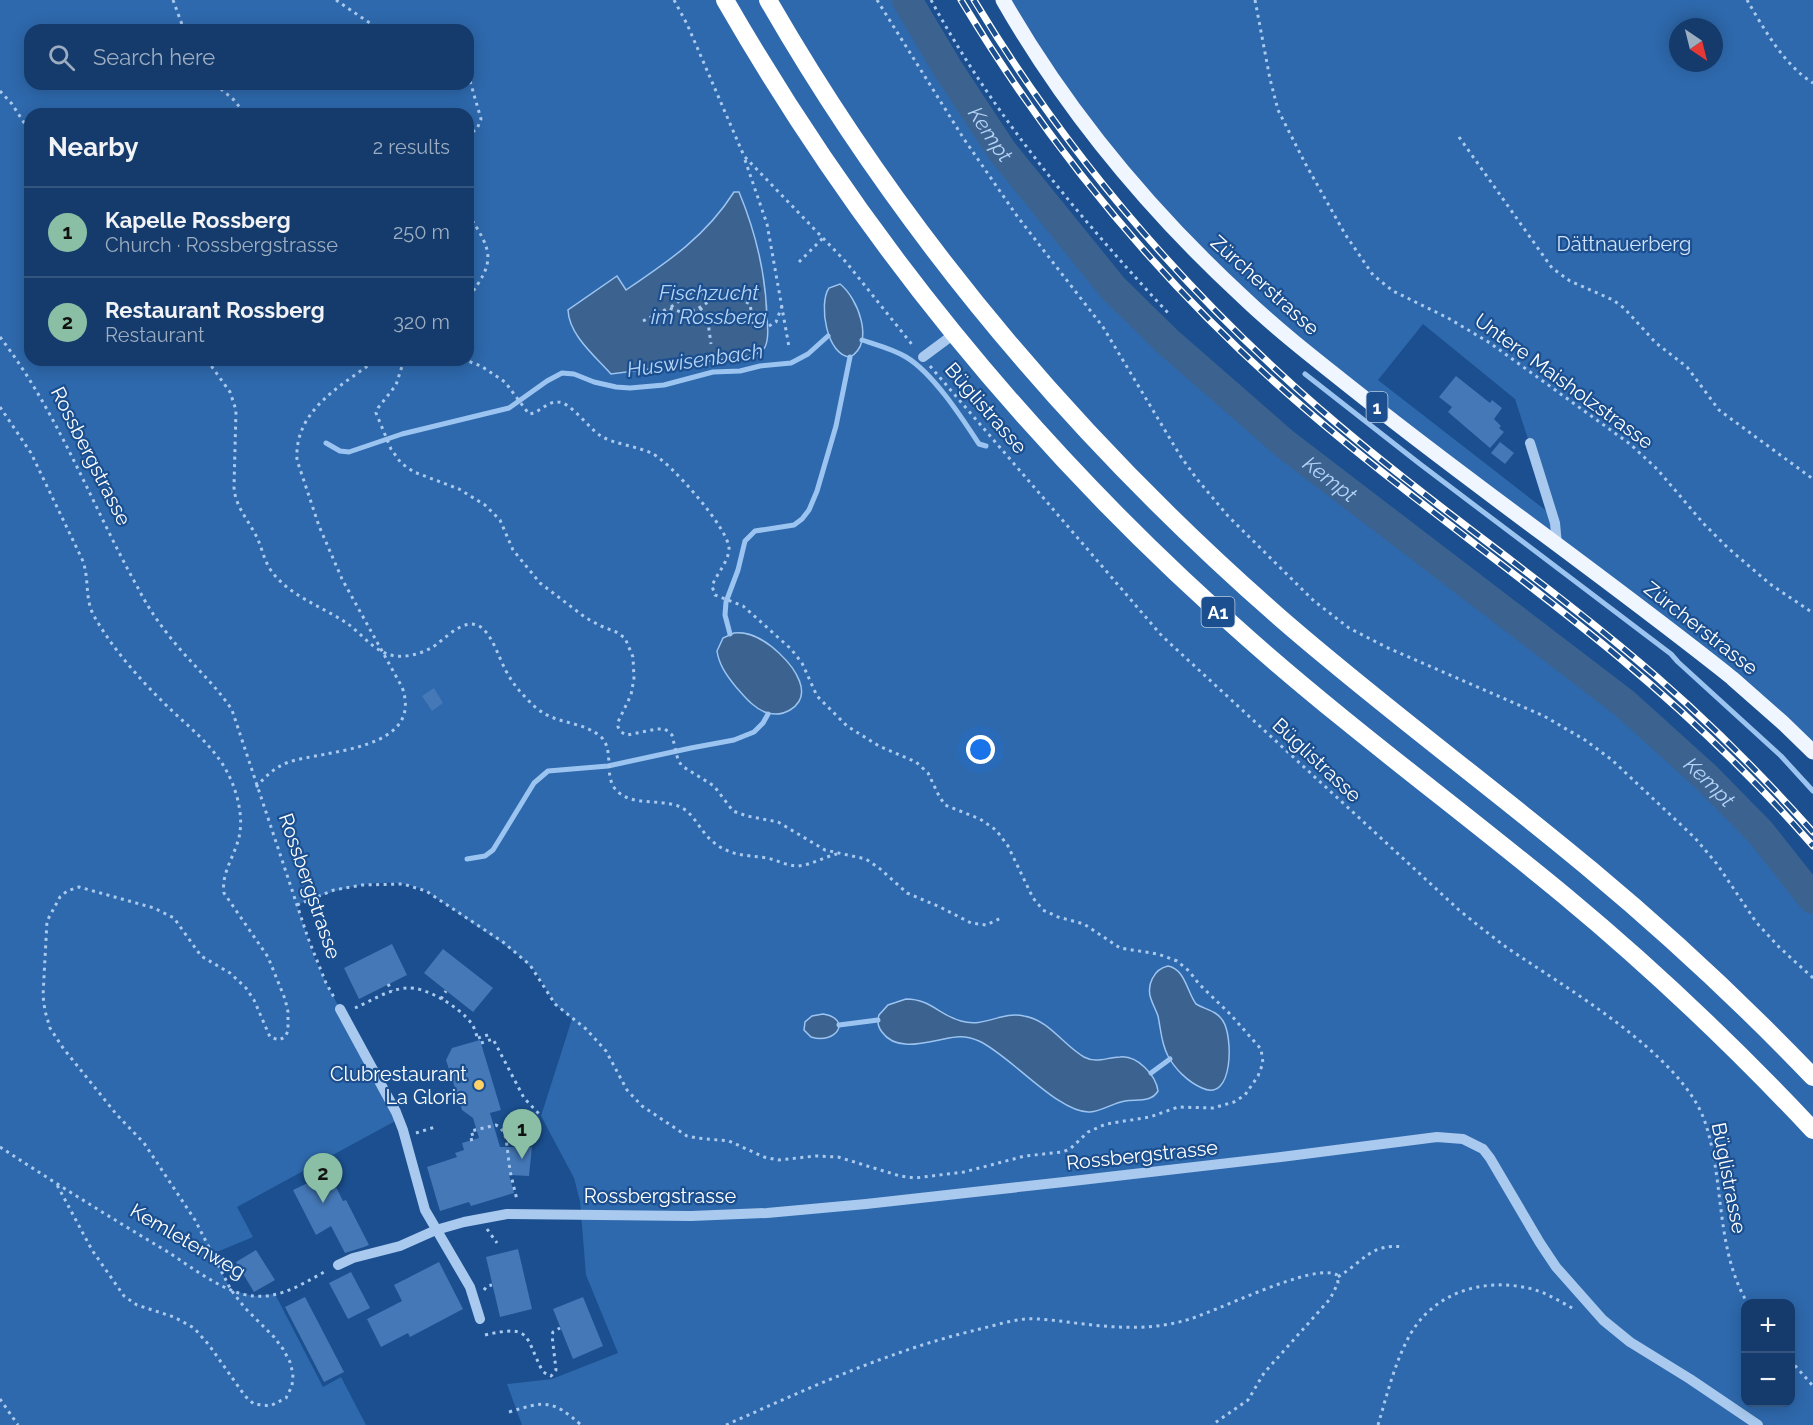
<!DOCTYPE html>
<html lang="en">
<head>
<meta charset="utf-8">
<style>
  body { margin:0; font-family:Raleway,sans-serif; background:#214673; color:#f1f3f6 }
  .controls { position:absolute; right:18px; bottom:18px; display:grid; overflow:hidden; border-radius:12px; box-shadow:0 3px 15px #0003 }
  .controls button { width:54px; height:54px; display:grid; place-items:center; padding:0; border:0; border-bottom:2px solid #33557e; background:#143b6b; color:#f1f3f6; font:30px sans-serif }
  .compass { position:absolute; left:1669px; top:18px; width:54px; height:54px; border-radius:50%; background:#143b6b; box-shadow:0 3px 15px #0003; rotate:145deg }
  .you { position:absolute; left:981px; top:750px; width:21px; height:21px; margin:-15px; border:4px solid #fff; border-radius:50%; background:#1a73e8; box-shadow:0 0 0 9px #1a73e833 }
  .badge { display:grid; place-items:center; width:39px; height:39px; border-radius:50%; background:#8abfa5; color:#111; font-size:20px; font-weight:700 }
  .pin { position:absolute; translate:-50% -50px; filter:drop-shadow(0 2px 3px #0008) }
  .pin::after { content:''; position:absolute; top:32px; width:21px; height:18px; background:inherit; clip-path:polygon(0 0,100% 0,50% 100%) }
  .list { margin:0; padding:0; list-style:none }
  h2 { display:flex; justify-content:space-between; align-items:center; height:78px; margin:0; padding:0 24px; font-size:26px }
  h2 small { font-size:20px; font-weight:400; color:#9dadc1 }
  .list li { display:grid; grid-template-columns:39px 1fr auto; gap:18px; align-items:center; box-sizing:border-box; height:90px; padding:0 24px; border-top:2px solid #33557e }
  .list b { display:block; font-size:22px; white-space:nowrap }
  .list p { margin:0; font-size:20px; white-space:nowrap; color:#9dadc1 }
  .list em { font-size:20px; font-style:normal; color:#9dadc1 }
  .icon { flex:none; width:33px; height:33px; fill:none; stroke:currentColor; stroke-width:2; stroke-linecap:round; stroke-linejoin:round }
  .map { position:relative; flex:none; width:1813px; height:1425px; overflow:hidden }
  .search { position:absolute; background:#143b6b; box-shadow:0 3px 15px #0003; left:24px; top:24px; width:450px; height:66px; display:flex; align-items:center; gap:15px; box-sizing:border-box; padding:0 21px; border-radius:18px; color:#9dadc1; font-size:22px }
  .panel { position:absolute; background:#143b6b; box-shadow:0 3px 15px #0003; left:24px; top:108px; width:450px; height:258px; border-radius:18px }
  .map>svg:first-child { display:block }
  .green { fill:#2e69ad; fill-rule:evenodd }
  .water { fill:#3c6290; stroke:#9cc4f0; stroke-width:1.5 }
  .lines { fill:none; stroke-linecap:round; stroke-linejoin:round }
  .stream { stroke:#9cc4f0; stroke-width:5 }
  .river { stroke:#3c6290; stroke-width:30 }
  .building { fill:#4478b7 }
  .path { stroke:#a9c9ee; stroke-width:3; stroke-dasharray:3 4.5; stroke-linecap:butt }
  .minor { stroke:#a9c9ee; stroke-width:10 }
  .major { stroke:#f0f6ff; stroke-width:15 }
  .highway { stroke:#fff; stroke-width:18 }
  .rail-casing { stroke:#fff; stroke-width:7 }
  .rail { stroke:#1b4f8f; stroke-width:4.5; stroke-dasharray:14; stroke-linecap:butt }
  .poi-dot { fill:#ffd166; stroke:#1b4f8f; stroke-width:2 }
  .labels { text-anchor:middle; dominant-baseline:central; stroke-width:4.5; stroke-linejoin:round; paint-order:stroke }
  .shield { fill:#1b4f8f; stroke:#bbcadd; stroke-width:1.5 }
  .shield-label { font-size:18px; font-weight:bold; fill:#fff }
  .park-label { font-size:20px; fill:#cfe3fa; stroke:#1b4f8f }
  .street-label { font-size:20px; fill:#fff; stroke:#1b4f8f }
  .poi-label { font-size:20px; fill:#fff; stroke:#1b4f8f; text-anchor:end }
  .water-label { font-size:21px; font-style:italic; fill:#b5d3f5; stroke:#1b4f8f }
</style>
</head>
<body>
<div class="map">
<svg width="1813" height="1425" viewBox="0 0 1813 1425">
  <rect width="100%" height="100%" fill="#1b4f8f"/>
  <g class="green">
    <path d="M0,0H918L963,78L1064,208L1097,282L1160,347L1263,438L1402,541L1597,692L1722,804L1813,912V1425H522L507,1384L552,1379L618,1353L586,1275L580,1201L574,1178L541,1116L572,1019L555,1004L536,972L517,954L426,891C387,872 334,890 297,905L315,959L326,983L399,1119L237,1207L253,1237L212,1254L231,1290L253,1296L275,1294L323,1387L341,1377L366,1425H0ZM30,30H468V84H30ZM30,114H468V360H30ZM734,192L757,245L763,275L767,303V337L762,351L749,356L703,363L611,374L585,345L569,318L617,277L626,290C669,261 706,236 734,192ZM825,296L853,301C861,319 868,337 856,353L846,357C825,346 824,318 825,296ZM738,633C767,637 791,657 801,684L781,714C777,714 771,715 767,713C747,707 720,671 717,651L723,638ZM1171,966C1184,974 1185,989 1193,1001C1199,1010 1213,1009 1221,1018C1230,1028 1232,1064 1226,1077C1224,1083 1219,1087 1214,1089C1189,1085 1169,1065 1162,1041C1159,1032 1160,1022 1157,1014C1150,993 1141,971 1171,966ZM913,999C936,1003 951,1022 974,1023C995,1024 1011,1010 1033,1018C1045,1022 1053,1034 1062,1041C1071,1048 1080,1055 1089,1060C1102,1063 1115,1055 1128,1058C1145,1061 1154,1078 1158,1092C1148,1102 1136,1099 1123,1101C1110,1104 1099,1112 1084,1111C1051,1109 1010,1051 974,1039C948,1030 896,1061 880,1029C877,1022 878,1018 881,1011L894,1002ZM830,1015L838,1022L830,1038L814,1039ZM1746,1304H1790V1402H1746Z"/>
    <path d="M1003,0H1813V752L1798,737L1345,383L1151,202ZM1678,27H1714V63H1678ZM1423,324L1515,399L1553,516L1378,380Z"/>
  </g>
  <g class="water">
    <path d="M734,192H739C756,233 766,275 767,319C768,328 769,339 765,347C762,353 755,354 749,356L611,374C595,356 569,335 568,310L617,276L626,290C669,261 706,236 734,192Z"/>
    <path d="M840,284C857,297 876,343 850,357C827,356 818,304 829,288Z"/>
    <path d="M734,633C752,631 767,642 779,653C794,667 815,695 790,710C783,714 775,715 768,713C755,710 744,696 736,687C727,676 719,665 717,651L723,638Z"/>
    <path d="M1168,966C1185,969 1187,992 1196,1004C1206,1010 1216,1010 1223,1021C1233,1036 1234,1103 1202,1088C1188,1082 1175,1069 1168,1056C1161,1043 1161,1030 1158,1016C1156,1010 1153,1005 1151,999C1146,985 1154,969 1168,966Z"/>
    <path d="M906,999C931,999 939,1015 961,1021C985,1028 1001,1011 1024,1016C1049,1020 1063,1045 1084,1057C1097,1064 1107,1057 1120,1057C1137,1055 1156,1075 1158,1091C1151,1103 1137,1099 1125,1101C1113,1103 1102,1111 1090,1112C1059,1114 1010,1055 979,1041C972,1038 964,1036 956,1037C934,1039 898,1055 882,1032C878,1027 877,1021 879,1015L888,1005Z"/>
    <path d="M823,1014C853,1019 836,1045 811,1037L804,1030L805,1022L812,1016Z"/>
  </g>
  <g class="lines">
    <g class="stream">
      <path d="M862,340C877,345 893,349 906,357C933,373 962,418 979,444L986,446"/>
      <path d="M1305,374L1420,464L1671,654L1678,662L1781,756L1813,791"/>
      <path d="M326,443L340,451L349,452L402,434L509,408L547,381L562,373L574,374L594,382L616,387L630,388L664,385L713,372L740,371L760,366L791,363L808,354L828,336"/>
      <path d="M730,634L725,615L726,602L738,570L745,541L755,531L794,525L802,519L809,510L817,491L836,426L850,357"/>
      <path d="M467,859L485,856L493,850L534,783L548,771L608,766L691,748L734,740L754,732L763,723L768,714"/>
      <path d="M839,1025L878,1020"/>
      <path d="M1151,1073L1170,1059"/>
    </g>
    <path class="river" id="s1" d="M907,0L948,69L1002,151L1113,288L1167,341L1285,444L1624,703L1706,777L1760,832L1813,899"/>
  </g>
  <g class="building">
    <path d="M1456,376L1490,403L1492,400L1502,408L1494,419L1501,426L1499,428L1504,432L1490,448L1448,412L1452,407L1439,397Z"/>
    <path d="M1500,442L1514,453L1505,464L1491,453Z"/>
    <path d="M434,688L443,703L432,711L422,696Z"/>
    <path d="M392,944L407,975L359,999L344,968Z"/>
    <path d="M443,949L493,988L473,1012L424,973Z"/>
    <path d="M480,1040L501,1110L490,1113L500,1147H532L529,1176L509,1175L514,1193L471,1206L469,1202L440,1211L427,1167L457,1157L455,1153L464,1150L462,1143L479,1138L473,1118L462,1110L446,1060L452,1048Z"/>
    <path d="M329,1173L343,1201L346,1200L369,1245L364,1247L345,1253L331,1226L316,1235L293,1190Z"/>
    <path d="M518,1249L532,1309L500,1317L486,1257Z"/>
    <path d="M256,1250L275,1280L254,1292L236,1262Z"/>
    <path d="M439,1262L463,1309L410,1337L408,1333L381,1347L367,1319L402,1301L394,1285Z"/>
    <path d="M351,1272L370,1308L348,1319L329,1283Z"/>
    <path d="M305,1297L344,1372L324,1382L285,1307Z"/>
    <path d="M583,1297L603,1346L573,1359L553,1309Z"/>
  </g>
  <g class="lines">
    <g class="path">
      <path d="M173,0L184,30"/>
      <path d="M336,0L380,30"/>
      <path d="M674,0L687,24L744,156L846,262L914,347"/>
      <path d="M877,0L964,139L1017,216L1103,327L1181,457L1197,479L1228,516L1314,601L1349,628L1386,647L1544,716L1585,740L1612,760L1695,838L1717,864L1756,922L1779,947L1813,978"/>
      <path d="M931,0C994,116 1079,217 1169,314"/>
      <path d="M1255,0L1270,79L1278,110L1305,163L1345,234L1373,275L1393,291L1448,318L1490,343L1630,444L1657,469L1704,524L1728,548L1770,584L1813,613"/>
      <path d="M1747,0C1764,29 1784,65 1813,83"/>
      <path d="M468,74L481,119L477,129L468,135"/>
      <path d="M215,84L234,100L245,114"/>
      <path d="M0,91L12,104L30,132"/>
      <path d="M1459,137L1552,268L1570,281L1613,300L1624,308L1656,343L1687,367L1719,410L1813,479"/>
      <path d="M745,160L767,224L789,347"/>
      <path d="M468,214C493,252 496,261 468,298"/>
      <path d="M799,262L823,238"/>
      <path d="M671,307L693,291L702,293L709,301"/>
      <path d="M700,308L707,315L711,344"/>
      <path d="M643,321L669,308L681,312L696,310L714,298L726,295L735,296L750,304L753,323L757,325L766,326"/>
      <path d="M769,326L776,322L782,306"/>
      <path d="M0,337C59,414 91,504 138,588C149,610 163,629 179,648C197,669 217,687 232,710L308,938L326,983L335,999"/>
      <path d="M207,360L230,392L236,410L234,487C235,505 246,517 254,532C261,543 263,558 270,569C288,596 322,606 348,624C363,635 376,654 396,656C408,657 420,654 431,648C444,641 465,614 482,628C493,637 499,658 506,671C512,682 519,691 528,700C552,727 577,718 600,736C616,750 602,776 617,791C632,806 659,799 678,806C694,812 699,830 712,841C729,856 746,855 767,858C777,860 787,866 798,866C811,865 824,857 837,854"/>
      <path d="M404,360L396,385L378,408L376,413L391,449L401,463L414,472L459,489L485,505L500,520L513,550L540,583L586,618L601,626L616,632L625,638L633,657L634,678L631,695L618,722V727L621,732L627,735L657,729H665L672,735L678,760L682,766L714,786L733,811L747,816L778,822L825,850L866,859L879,868L907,893L940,907L971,923L986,925L1001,918"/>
      <path d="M930,366L1162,636L1459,910C1475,923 1490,935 1506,947C1564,987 1682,1054 1705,1122C1725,1182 1715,1249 1748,1304"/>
      <path d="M0,407L31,453L82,559C90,578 84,598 94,616C111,646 135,674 159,698C192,732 226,751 238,801C241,814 242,828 238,841C233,858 221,875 224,893L268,957L285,999L288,1012V1031L285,1037L279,1040L270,1037L254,1000L246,988L230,973L201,956L174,918L154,908L79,887L67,891L60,897L47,921L43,996L45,1011L50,1028L63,1048L117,1115L144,1143L195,1220L231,1290L245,1308L274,1337L283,1349L290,1362L293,1374L292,1386L286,1398L270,1406L254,1404L245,1396L209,1345L194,1328L174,1317L137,1305L124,1296L92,1250L56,1183"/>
      <path d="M256,787C266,776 275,767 289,762C325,750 425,751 402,687L342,579L319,526L297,460C294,410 341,386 376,360"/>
      <path d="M297,905L334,890L362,885L403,884L426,891L503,942L530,965L555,1004L586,1029L606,1051L627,1090L642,1106L687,1136L697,1138L729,1141L764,1157L778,1160L816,1156L838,1157L900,1176L915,1178L964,1172L1025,1156L1062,1152L1070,1149L1088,1132L1106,1124L1150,1117L1178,1107L1213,1108L1234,1102L1245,1095L1258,1076L1263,1063L1261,1049L1230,1014L1199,984L1189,971L1177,961L1158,954L1120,948L1084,924L1058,917L1043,910L1033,898L1008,846L996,830L980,819L945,805L939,796L928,773L916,762L879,746L847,726L817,696L802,663L791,649L743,606L715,595L712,586C717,573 728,563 729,549C730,530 671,463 653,454C638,446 613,444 601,436C589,429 571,402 558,402C547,401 540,413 529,414L505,382L481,366L465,360"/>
      <path d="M388,984L392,991"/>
      <path d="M441,999L446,991"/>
      <path d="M355,1008C371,1001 389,989 407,988C425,986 461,1008 471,1023C475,1028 476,1034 478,1040"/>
      <path d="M478,1038L491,1034"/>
      <path d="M481,1043L493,1039L524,1098L541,1116"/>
      <path d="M416,1133L435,1127"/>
      <path d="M470,1140L474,1139L471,1131L496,1125L501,1128L506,1138L510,1171L517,1200"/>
      <path d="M0,1147C55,1183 111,1218 168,1252C191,1267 226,1294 253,1296C280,1299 304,1283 326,1271"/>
      <path d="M487,1229L497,1243"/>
      <path d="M1338,1277C1364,1261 1371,1243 1404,1247"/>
      <path d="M484,1290L487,1286L492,1285"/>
      <path d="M485,1335C533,1324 524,1336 543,1372L551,1376L556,1370L552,1335L553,1332L560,1328"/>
      <path d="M1790,1360L1813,1386"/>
      <path d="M0,1399L18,1425"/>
      <path d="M509,1412C545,1401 552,1399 581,1425"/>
      <path d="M726,1425C807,1389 886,1352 972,1331C989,1327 1007,1321 1025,1319C1044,1318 1064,1322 1084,1324C1117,1328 1150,1330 1183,1321C1213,1314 1314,1261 1337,1275L1338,1283L1330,1299L1264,1373L1248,1400L1212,1425"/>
      <path d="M1378,1425C1387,1395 1395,1361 1411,1333C1436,1291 1486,1277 1532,1289C1547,1293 1561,1302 1574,1309"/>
    </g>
    <g class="minor">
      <path d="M923,357L954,334"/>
      <path d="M1530,443L1555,523L1557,545"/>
      <path d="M340,1009L396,1112L403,1130L425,1210L470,1287L480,1319"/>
      <path d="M338,1265L353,1258L400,1246L436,1230L464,1222L507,1214L691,1216L767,1213L866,1204L1064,1182L1281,1157L1437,1137L1463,1139L1483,1149L1490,1158L1540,1243L1556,1267L1603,1320L1630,1342L1690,1379L1758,1425"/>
    </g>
    <path class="major" d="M1003,0C1066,110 1150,211 1243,297C1287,339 1336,375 1383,413C1498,503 1618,587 1732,678L1782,722L1813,752"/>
    <g class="highway">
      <path d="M725,0C864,242 1042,458 1251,641C1352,730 1461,810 1565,896C1653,969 1735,1047 1813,1130"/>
      <path d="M768,0C902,233 1077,440 1279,617C1380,705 1488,784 1591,870C1669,935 1743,1004 1813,1077"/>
    </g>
    <defs>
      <g id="rail">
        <path d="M961,0C1056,158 1175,300 1317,419C1416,503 1523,577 1622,660C1690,717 1755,779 1813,846"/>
        <path d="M974,0C1067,154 1184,291 1320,409C1418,494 1525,567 1625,650C1692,705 1755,767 1813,832"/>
      </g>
    </defs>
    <use href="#rail" class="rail-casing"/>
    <use href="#rail" class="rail"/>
  </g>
  <circle class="poi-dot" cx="479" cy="1085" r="6"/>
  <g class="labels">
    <g class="shield">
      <rect x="1366.5" y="392" width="21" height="30" rx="4.5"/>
      <rect x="1201.5" y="597" width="33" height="30" rx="4.5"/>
    </g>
    <g class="shield-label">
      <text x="1377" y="407">1</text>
      <text x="1218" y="612">A1</text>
    </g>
    <g class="park-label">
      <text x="1624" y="244">Dättnauerberg</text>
    </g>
    <g class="street-label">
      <text transform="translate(1265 285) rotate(42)">Zürcherstrasse</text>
      <text transform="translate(1564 381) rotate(36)">Untere Maisholzstrasse</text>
      <text transform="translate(986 408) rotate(49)">Büglistrasse</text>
      <text transform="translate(91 456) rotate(63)">Rossbergstrasse</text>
      <text transform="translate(1701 628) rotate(38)">Zürcherstrasse</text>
      <text transform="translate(1317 760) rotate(43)">Büglistrasse</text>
      <text transform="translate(310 886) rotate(71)">Rossbergstrasse</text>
      <text transform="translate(1142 1155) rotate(-6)">Rossbergstrasse</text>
      <text transform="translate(1729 1178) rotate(79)">Büglistrasse</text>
      <text x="660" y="1196">Rossbergstrasse</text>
      <text transform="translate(188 1241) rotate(30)">Kemletenweg</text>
    </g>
    <g class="poi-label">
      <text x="467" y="1074">Clubrestaurant<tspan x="467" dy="23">La Gloria</tspan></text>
    </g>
    <g class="water-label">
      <text stroke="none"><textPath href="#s1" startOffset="158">Kempt</textPath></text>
      <text x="709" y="292">Fischzucht<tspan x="709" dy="24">im Rossberg</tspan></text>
      <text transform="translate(695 360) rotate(-8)">Huswisenbach</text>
      <text stroke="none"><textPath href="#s1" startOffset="644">Kempt</textPath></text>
      <text stroke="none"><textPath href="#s1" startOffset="1130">Kempt</textPath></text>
    </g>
  </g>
</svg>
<div class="controls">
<button>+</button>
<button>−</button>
</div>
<svg class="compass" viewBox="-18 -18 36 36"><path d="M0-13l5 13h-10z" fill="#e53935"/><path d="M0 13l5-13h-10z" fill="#9dadc1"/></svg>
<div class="you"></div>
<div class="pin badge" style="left:522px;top:1159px">1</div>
<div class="pin badge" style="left:323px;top:1203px">2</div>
<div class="search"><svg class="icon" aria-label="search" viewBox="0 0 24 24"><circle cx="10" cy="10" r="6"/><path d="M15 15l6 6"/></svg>Search here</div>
<section class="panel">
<h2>Nearby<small>2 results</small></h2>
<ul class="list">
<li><span class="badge">1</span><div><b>Kapelle Rossberg</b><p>Church · Rossbergstrasse</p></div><em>250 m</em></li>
<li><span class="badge">2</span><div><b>Restaurant Rossberg</b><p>Restaurant</p></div><em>320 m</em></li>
</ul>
</section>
</div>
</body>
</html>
